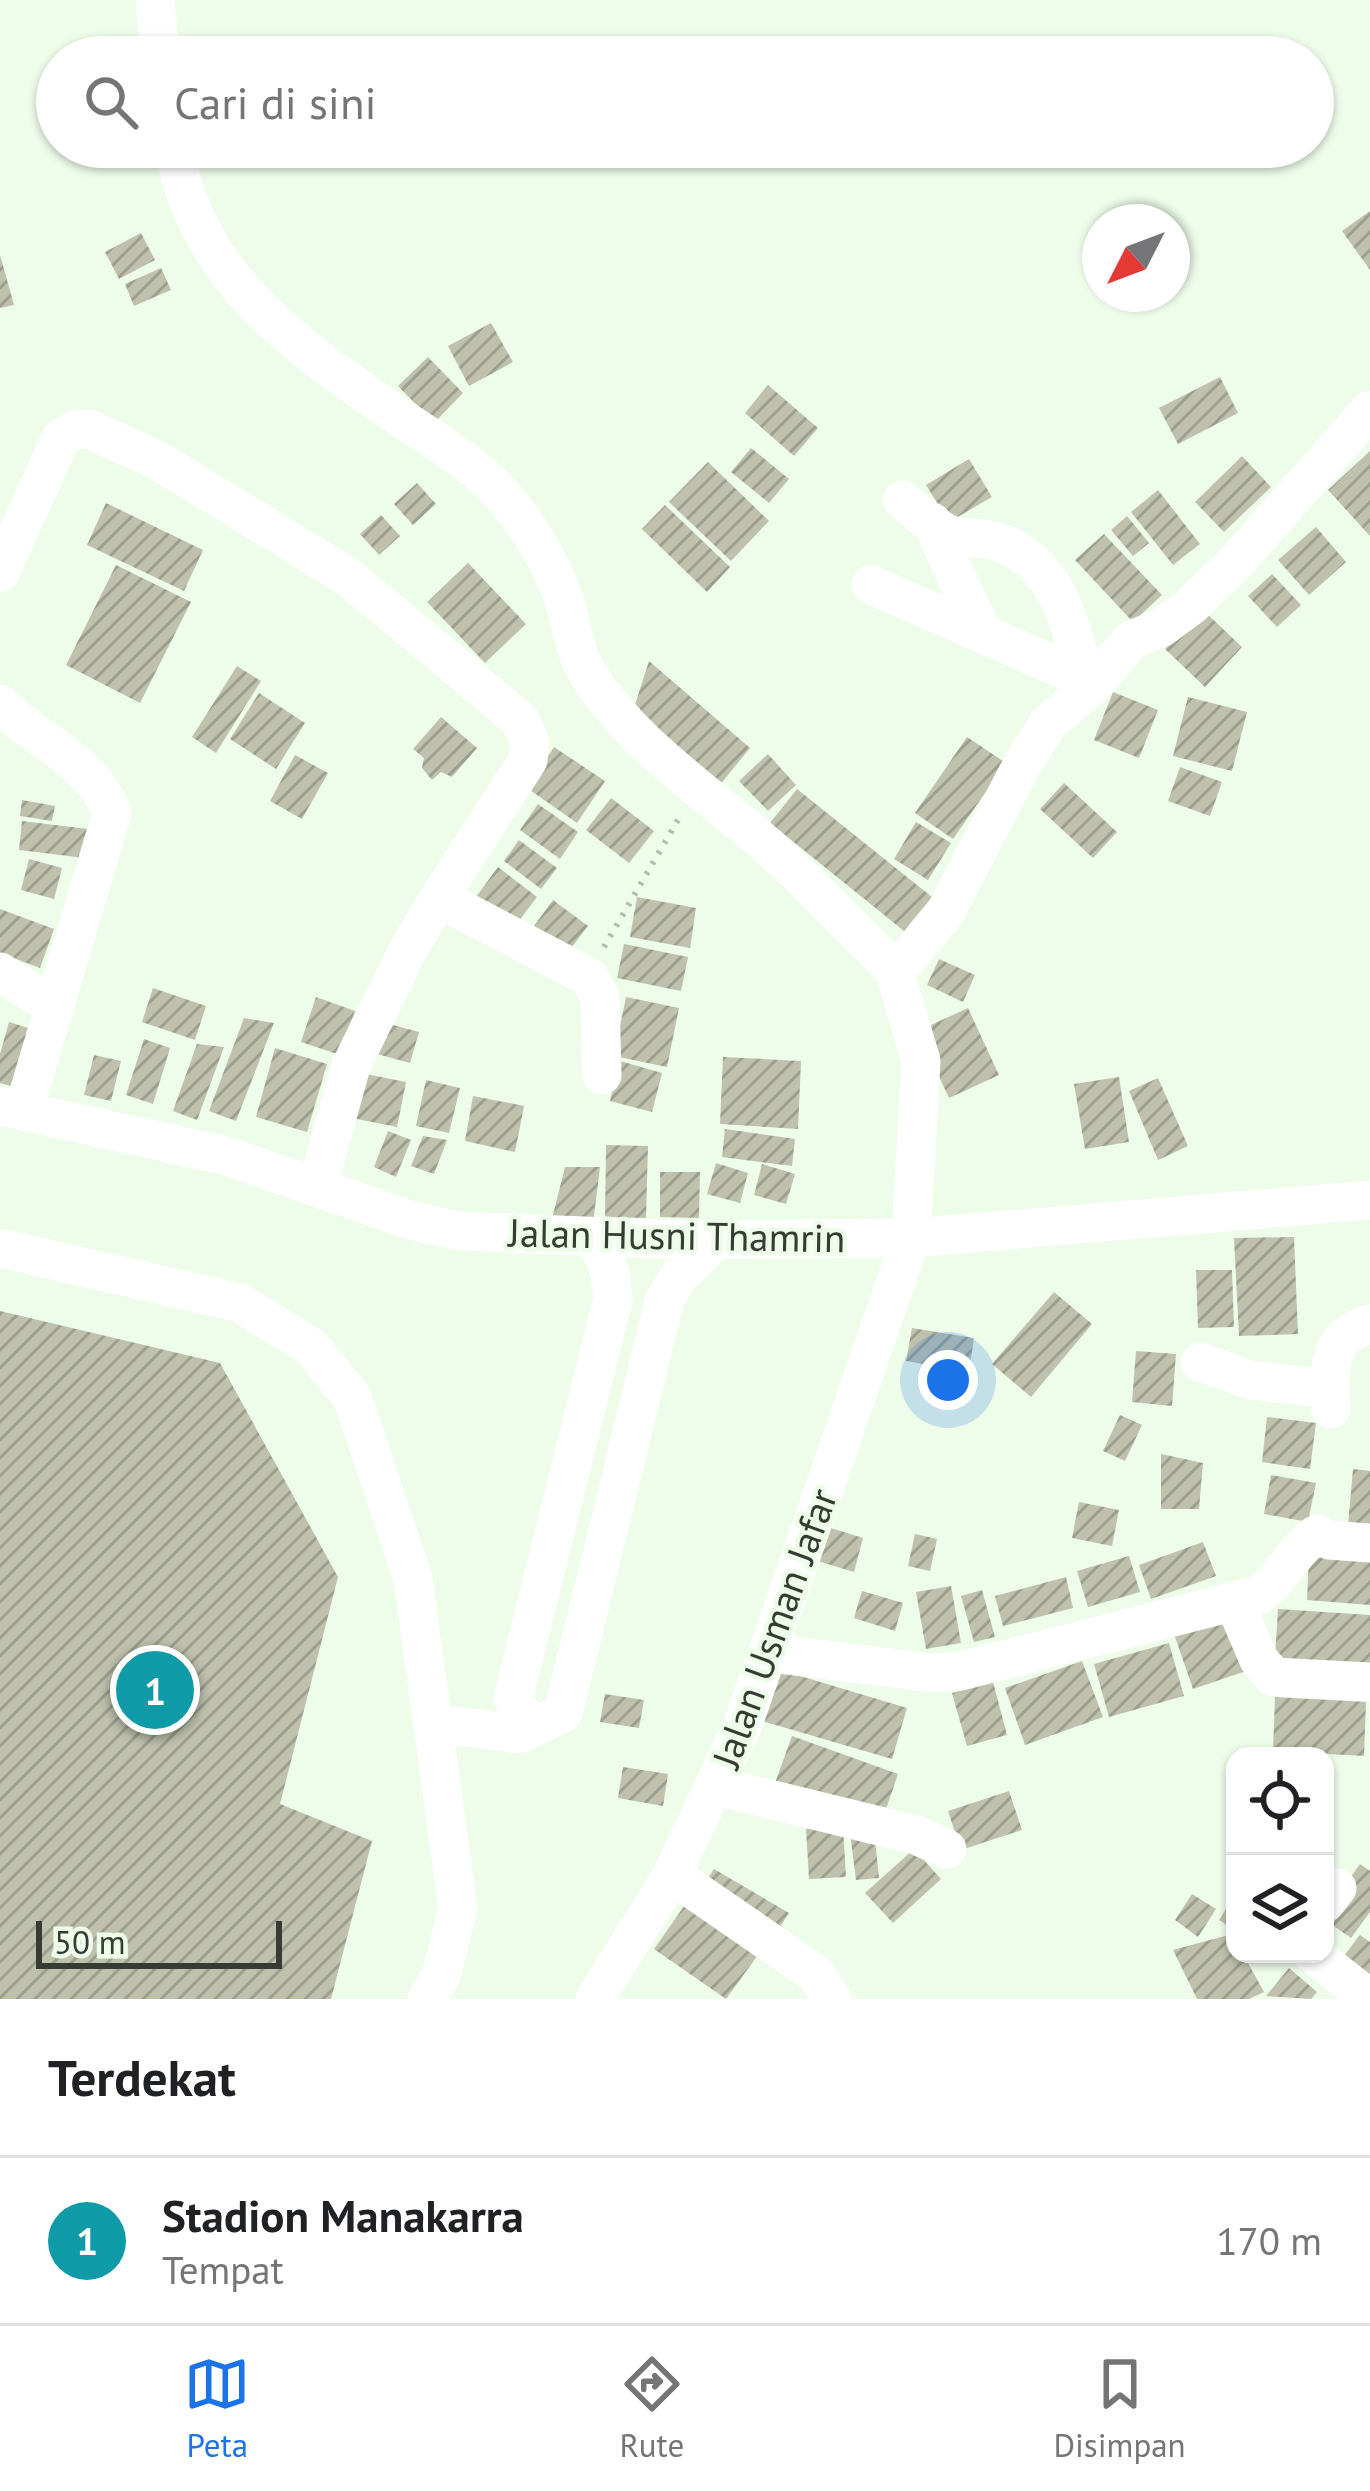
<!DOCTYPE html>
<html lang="id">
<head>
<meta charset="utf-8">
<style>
  body { margin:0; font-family:"PT Sans",sans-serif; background:#f6f6f6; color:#202124 }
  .controls { position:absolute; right:36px; bottom:36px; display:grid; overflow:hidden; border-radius:24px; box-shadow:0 3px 9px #0004 }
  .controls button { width:108px; height:108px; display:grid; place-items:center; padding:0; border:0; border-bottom:3px solid #e0e0e0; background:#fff; color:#202124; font:60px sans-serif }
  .compass { position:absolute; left:1082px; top:204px; width:108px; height:108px; border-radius:50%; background:#fff; box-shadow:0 3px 9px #0004; rotate:228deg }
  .scale { position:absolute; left:36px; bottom:30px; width:246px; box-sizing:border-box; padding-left:12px; border:6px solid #363b34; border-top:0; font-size:33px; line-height:42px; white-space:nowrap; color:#363b34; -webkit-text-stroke:9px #eefcea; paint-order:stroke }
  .you { position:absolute; left:948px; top:1380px; width:42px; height:42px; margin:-30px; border:9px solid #fff; border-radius:50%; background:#1a73e8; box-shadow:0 0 0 18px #1a73e833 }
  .badge { display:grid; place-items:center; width:78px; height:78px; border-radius:50%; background:#1a73e8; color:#fff; font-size:39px; font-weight:700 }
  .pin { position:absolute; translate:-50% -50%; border:6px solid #fff; box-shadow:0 3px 12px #0006 }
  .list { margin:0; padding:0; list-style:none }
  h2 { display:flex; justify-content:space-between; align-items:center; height:156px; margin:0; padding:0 48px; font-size:51px }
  h2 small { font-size:39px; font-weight:400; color:#757577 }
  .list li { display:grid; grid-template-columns:78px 1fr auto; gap:36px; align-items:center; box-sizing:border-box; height:168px; padding:0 48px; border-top:3px solid #e0e0e0 }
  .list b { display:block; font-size:45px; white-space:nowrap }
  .list p { margin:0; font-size:39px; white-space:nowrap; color:#757577 }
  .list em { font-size:39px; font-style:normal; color:#757577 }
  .icon { flex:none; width:66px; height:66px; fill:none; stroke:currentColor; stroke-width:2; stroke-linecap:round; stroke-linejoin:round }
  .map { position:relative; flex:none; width:1370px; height:1999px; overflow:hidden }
  .search { position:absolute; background:#fff; box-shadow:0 3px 9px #0004; left:36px; right:36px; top:36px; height:132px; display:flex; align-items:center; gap:30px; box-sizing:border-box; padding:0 42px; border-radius:66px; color:#757577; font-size:45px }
  .sheet { height:324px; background:#fff }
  nav { display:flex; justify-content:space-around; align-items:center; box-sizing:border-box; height:168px; border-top:3px solid #e0e0e0; background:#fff; font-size:33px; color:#757577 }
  nav a { display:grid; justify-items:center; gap:6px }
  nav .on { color:#1a73e8 }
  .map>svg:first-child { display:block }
  .building { fill:url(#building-hatch) }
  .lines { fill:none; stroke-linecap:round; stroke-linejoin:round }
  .path { stroke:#b1bcae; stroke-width:6; stroke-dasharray:3 9; stroke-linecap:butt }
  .minor { stroke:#fff; stroke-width:39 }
  .labels { text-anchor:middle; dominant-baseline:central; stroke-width:9; stroke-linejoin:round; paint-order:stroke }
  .street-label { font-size:39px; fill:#363b34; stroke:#eefcea }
</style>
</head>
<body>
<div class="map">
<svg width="1370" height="1999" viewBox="0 0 1370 1999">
  <defs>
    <pattern id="building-hatch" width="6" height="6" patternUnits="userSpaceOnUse" patternTransform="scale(3)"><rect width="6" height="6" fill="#bfc1ad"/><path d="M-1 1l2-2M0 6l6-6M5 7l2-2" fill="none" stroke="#9c9e8e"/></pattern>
  </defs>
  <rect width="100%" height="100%" fill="#eefcea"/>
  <g class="building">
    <path d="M1370,211V270L1342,231Z"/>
    <path d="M141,233L155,260L119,279L105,252Z"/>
    <path d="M0,255L14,305L0,308Z"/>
    <path d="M161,268L171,290L134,306L125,284Z"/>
    <path d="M491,323L513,362L469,386L448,346Z"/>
    <path d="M428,357L463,393L434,423L398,386Z"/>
    <path d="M1220,377L1238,413L1178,444L1159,408Z"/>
    <path d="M768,385L818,428L794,456L745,413Z"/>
    <path d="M751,448L789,479L769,503L731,472Z"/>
    <path d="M1370,451V536L1328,490Z"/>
    <path d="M1242,456L1271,487L1224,532L1195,502Z"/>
    <path d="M969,459L992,497L949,522L926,485Z"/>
    <path d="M708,462L769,521L731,561L669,502Z"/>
    <path d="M417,483L436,504L413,525L394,504Z"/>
    <path d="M1158,490L1200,544L1173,565L1131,512Z"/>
    <path d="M106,503L203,550L184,591L87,545Z"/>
    <path d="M665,505L730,567L707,592L642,529Z"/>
    <path d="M381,515L400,536L379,555L360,534Z"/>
    <path d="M1127,516L1149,543L1133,556L1111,530Z"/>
    <path d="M1316,527L1346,562L1309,595L1278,560Z"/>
    <path d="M1104,534L1162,595L1133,622L1075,560Z"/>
    <path d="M468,563L526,624L485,663L427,602Z"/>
    <path d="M116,565L191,602L140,703L66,665Z"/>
    <path d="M1272,574L1301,605L1277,627L1248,596Z"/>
    <path d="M1203,610L1242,647L1205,687L1165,649Z"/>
    <path d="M649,661L750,748L719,786L633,711Z"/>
    <path d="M237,666L261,681L216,753L192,737Z"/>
    <path d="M1113,692L1158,710L1139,758L1094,740Z"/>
    <path d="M259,693L305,723L276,769L230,739Z"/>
    <path d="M1188,697L1247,712L1232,771L1173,756Z"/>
    <path d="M441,717L477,748L452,777L441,772L432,780L422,768L424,758L413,749Z"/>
    <path d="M967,737L1006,763L953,839L915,813Z"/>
    <path d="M554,747L605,781L577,823L527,788Z"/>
    <path d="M768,754L796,785L768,811L739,781Z"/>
    <path d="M295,755L328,773L302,819L270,801Z"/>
    <path d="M1180,767L1222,782L1210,816L1168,801Z"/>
    <path d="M1064,783L1117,832L1093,858L1040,809Z"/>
    <path d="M797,789L932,897L904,931L770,823Z"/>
    <path d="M611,798L654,831L629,863L586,830Z"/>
    <path d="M22,800L55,806L52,821L20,816Z"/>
    <path d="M538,804L578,832L560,859L520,830Z"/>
    <path d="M22,821L88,829L85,858L19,850Z"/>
    <path d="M916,822L951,843L928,880L894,859Z"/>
    <path d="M519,840L557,868L541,889L504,861Z"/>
    <path d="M29,859L62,868L54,899L21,890Z"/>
    <path d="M498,867L537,897L514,927L476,897Z"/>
    <path d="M637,897L696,908L690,948L630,937Z"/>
    <path d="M553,900L588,926L565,956L531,930Z"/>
    <path d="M0,909L54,929L40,968L0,953Z"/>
    <path d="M624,944L688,957L681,991L617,978Z"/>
    <path d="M939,959L975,975L963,1002L927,985Z"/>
    <path d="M153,988L206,1006L195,1040L142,1022Z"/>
    <path d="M316,997L355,1011L340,1055L301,1042Z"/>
    <path d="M626,997L679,1008L667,1067L614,1056Z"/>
    <path d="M968,1008L999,1075L949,1098L918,1031Z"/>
    <path d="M244,1018L274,1023L236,1121L209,1111Z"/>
    <path d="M9,1022L38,1031L21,1089L0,1083V1054Z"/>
    <path d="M386,1023L419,1032L410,1063L377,1054Z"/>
    <path d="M144,1039L170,1048L153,1104L126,1095Z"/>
    <path d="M197,1044L224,1047L197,1120L173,1111Z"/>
    <path d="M275,1048L327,1064L307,1132L256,1117Z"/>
    <path d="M94,1055L121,1061L111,1101L84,1095Z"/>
    <path d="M723,1057L801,1061L798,1129L720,1124Z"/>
    <path d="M620,1061L662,1073L652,1112L610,1101Z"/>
    <path d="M356,1072L406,1082L397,1127L347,1117Z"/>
    <path d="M1119,1077L1129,1142L1085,1149L1074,1084Z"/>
    <path d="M1158,1078L1188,1146L1158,1160L1129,1091Z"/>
    <path d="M426,1080L460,1088L449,1133L416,1126Z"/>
    <path d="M473,1096L524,1106L515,1152L465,1141Z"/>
    <path d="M725,1129L795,1139L792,1166L722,1157Z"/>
    <path d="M388,1131L411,1140L396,1177L374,1167Z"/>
    <path d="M423,1136L447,1140L434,1174L411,1166Z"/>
    <path d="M606,1145L648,1146L646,1218L605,1217Z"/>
    <path d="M716,1163L748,1173L740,1203L707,1194Z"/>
    <path d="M762,1164L795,1174L786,1204L754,1195Z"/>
    <path d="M565,1167H600L593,1224L552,1219Z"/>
    <path d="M660,1172H700L699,1218L660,1217Z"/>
    <path d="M1294,1237L1298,1334L1239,1336L1234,1238Z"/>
    <path d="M1196,1270H1232L1234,1327L1198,1328Z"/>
    <path d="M1054,1292L1092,1324L1031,1397L992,1364Z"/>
    <path d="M0,1311L220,1363L338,1577L280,1804L372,1841L331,1999H0Z"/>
    <path d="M912,1328L974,1338L969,1372L906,1361Z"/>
    <path d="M1136,1351L1176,1354L1172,1406L1132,1402Z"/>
    <path d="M1120,1415L1142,1425L1125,1461L1103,1451Z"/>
    <path d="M1267,1417L1316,1423L1310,1469L1262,1462Z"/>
    <path d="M1161,1454L1203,1463L1199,1509H1161Z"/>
    <path d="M1353,1469L1370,1471V1527L1348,1525Z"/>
    <path d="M1271,1475L1316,1483L1308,1522L1264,1514Z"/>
    <path d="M1079,1502L1119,1510L1112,1546L1072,1538Z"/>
    <path d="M821,1525L863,1538L854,1572L811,1559Z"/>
    <path d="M915,1534L937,1539L930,1571L908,1566Z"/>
    <path d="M1203,1542L1216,1576L1151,1599L1139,1565Z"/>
    <path d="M1129,1556L1140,1592L1088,1607L1077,1571Z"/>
    <path d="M1309,1556L1370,1561V1605L1307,1600Z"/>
    <path d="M1066,1577L1073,1608L1003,1626L995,1596Z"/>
    <path d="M951,1586L961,1643L926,1649L916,1592Z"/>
    <path d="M982,1590L995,1637L974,1642L961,1596Z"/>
    <path d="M862,1591L903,1603L895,1631L854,1618Z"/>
    <path d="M1278,1609L1370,1615V1666L1275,1659Z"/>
    <path d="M1229,1612L1249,1670L1193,1689L1173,1631Z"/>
    <path d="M1169,1643L1184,1696L1109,1717L1094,1664Z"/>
    <path d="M1082,1661L1103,1717L1025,1745L1005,1688Z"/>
    <path d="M777,1669L907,1708L892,1759L762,1721Z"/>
    <path d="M993,1682L1007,1735L967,1746L952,1693Z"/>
    <path d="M605,1694L644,1700L639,1728L600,1722Z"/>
    <path d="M1275,1697L1366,1702L1364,1756L1273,1751Z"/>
    <path d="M792,1736L898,1774L882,1821L775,1783Z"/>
    <path d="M623,1767L668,1774L663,1806L618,1798Z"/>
    <path d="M1009,1791L1022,1830L961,1850L948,1811Z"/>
    <path d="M843,1827L846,1877L809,1879L806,1829Z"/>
    <path d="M874,1830L879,1878L856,1880L850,1833Z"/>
    <path d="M914,1849L941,1879L893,1923L865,1893Z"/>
    <path d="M1360,1864L1370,1871V1912L1351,1938L1325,1920V1913Z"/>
    <path d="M714,1869L789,1913L780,1927L705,1883Z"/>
    <path d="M694,1892L766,1944L726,1999L654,1949Z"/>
    <path d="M1192,1894L1216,1909L1198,1937L1175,1920Z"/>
    <path d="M1235,1894V1930L1219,1920Z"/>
    <path d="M1232,1934L1235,1954H1243L1264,1992L1249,1999H1197L1173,1950Z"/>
    <path d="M1360,1935L1370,1942V1977L1343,1957Z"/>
    <path d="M1289,1968L1317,1992L1311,1999L1266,1996Z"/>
  </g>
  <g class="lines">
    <path class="path" d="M604,947L679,818"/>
    <g class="minor">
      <path d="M155,0L160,57"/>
      <path d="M174,147C196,283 305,352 409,423C441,445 476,465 502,495C525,520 547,557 560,588C571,615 572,650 588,674C635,749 715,797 779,856C815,889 848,924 883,958L895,973L921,1061L911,1238L743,1724L672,1875L595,1999"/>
      <path d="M902,500C918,512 938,533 957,537C969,539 983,537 995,541C1054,557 1072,624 1084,677"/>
      <path d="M932,522C950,561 964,599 986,636"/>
      <path d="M0,573L61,438L75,430L89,429L157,460L347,576L519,719L530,742L528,760L439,898"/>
      <path d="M871,585L1095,683"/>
      <path d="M0,704C37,741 93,761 112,813L24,1109"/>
      <path d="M0,972L55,1007"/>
      <path d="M895,973L945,913L1022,765L1048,724L1095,683L1131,640L1161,628L1192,605L1238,560L1370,410"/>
      <path d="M0,1106L227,1156L413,1221L460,1231L686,1240L911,1238L1370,1200"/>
      <path d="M318,1185L351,1066L407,952L439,898L589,977L600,997L602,1075"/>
      <path d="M0,1248L240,1303L310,1346L352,1397L413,1578L458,1909L441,1976L427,1999"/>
      <path d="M1200,1362L1250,1380L1330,1389"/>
      <path d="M1331,1409C1329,1370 1326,1336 1370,1324"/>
      <path d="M1235,1604L1259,1660L1274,1677L1370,1682"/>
      <path d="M770,1653L933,1673L960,1671L1259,1595C1283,1578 1292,1551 1317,1534L1329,1540L1370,1543"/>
      <path d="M433,1723L519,1734L563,1713L665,1299L678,1278L715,1240"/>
      <path d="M531,1728L513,1699L613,1299L610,1272L595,1237"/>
      <path d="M716,1786L916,1835L947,1849"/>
      <path d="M672,1875L816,1974L832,1999"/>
      <path d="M1325,1903L1337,1888"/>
      <path d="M1313,1954L1370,1999"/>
    </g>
  </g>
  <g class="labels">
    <g class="street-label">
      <text transform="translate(677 1235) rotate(1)">Jalan Husni Thamrin</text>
      <text transform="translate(774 1628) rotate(-70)">Jalan Usman Jafar</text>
    </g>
  </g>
</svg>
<div class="controls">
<button><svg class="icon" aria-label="locate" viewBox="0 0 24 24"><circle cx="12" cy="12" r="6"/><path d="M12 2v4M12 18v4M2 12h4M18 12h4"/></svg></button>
<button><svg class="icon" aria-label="layers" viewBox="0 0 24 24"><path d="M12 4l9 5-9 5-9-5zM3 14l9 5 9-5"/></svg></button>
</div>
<svg class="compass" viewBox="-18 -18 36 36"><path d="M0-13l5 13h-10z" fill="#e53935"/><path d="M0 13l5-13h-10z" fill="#757577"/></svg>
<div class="scale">50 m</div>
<div class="you"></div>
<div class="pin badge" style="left:155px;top:1690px;background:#0f9aa8">1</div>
<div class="search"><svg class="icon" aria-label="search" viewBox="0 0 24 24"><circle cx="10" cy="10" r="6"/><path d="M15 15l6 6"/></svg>Cari di sini</div>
</div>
<section class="sheet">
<h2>Terdekat<small></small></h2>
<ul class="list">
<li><span class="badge" style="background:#0f9aa8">1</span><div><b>Stadion Manakarra</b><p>Tempat</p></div><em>170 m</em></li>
</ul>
</section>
<nav>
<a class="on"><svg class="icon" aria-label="map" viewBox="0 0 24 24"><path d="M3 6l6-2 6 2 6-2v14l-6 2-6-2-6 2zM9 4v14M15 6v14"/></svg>Peta</a>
<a><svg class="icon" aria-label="directions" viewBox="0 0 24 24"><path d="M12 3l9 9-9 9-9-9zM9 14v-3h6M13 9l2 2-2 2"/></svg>Rute</a>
<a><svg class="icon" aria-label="saved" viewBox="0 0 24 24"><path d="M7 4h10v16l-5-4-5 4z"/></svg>Disimpan</a>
</nav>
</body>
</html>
